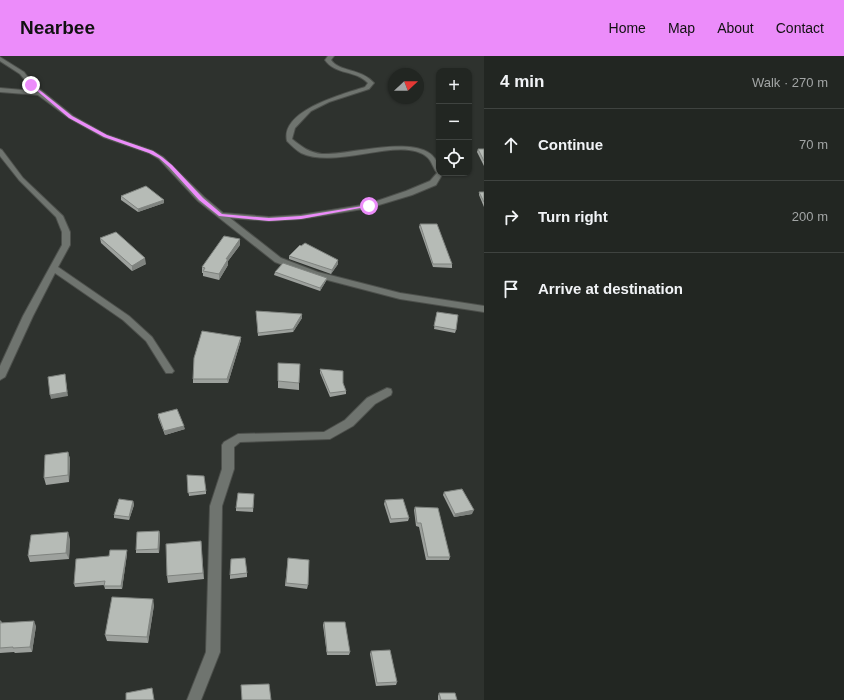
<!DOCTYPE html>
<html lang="en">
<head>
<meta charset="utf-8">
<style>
  body { margin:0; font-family:Helvetica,sans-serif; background:#2e322f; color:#f1f3f6 }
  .controls { position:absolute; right:12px; top:12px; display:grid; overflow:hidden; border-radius:8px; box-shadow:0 1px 3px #0004 }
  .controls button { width:36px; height:36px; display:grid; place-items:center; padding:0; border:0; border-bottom:1px solid #3f4340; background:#222622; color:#f1f3f6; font:20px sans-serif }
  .compass { position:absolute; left:388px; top:12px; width:36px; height:36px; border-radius:50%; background:#222622; box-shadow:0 1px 3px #0004; rotate:68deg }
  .stop { position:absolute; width:12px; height:12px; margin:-9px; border:3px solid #ec8cfa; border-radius:50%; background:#fff }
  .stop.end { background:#ec8cfa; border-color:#fff; box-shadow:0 1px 4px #0008 }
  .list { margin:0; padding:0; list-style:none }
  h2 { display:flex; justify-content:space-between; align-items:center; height:52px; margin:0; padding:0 16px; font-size:17px }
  h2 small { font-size:13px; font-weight:400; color:#a2a5a5 }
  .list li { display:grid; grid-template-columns:26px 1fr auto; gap:12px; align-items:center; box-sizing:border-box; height:72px; padding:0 16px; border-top:1px solid #3f4340 }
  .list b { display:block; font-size:15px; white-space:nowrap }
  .list em { font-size:13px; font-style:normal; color:#a2a5a5 }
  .icon { flex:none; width:22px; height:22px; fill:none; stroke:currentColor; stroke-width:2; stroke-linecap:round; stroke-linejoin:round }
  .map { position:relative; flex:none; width:484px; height:644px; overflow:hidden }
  header { display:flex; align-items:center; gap:24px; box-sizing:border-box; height:56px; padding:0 20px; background:#ec8cfa; color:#111 }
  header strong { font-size:19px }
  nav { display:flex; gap:22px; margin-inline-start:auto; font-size:14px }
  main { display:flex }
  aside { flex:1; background:#222622 }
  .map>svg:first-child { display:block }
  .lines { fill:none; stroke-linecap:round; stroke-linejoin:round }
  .minor-casing { stroke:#4d504c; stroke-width:2 }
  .minor { fill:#6f746f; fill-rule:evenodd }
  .wall { fill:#9da19d }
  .shaded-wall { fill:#7f837f }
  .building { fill:#b6bbb6; stroke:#7f837f }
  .route { fill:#ec8cfa }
</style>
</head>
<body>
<header>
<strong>Nearbee</strong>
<nav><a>Home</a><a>Map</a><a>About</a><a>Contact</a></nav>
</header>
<main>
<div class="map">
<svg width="484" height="644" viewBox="0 0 484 644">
  <rect width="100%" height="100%" fill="#2e322e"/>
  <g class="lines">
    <defs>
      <g id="minor">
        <path d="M328,0H334L331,4C339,16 361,12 374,27L369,33L329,46L311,55L295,72L292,83C302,91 310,97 322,98C351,100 439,70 439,117H443L436,129L412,139L369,152L301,163L269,165L230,162L281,202L318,216L400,237L484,250V256L400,243L312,220L275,206L198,145L159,103L149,97L103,81L69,62L38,39L0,36V32L34,35L20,18L0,5V1L24,16L33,28L73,60L107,79L153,95L163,101L204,141L223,157L269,161L301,159L368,148L406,135L430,125L437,117C433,112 432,105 427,101C402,79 337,114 301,97C296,94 291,89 287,85C280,54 344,38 365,31L368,27C356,14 335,19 325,4Z"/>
        <path d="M0,93L2,94L23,122L63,160L70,176V189L58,211L129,260L152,281L174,315L172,317H166L146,285L123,264L55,217L33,260L5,321L0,324V310L23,260L62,189V176L56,161L19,124L0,100Z"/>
        <path d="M387,332L391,333L392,336L391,339L375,348L353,370L330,383L240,386L234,391V413L222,450L220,596L201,644H187L206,596L210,450L222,413V389L224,386L238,378L324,376L345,364L367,342Z"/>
      </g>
    </defs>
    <use href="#minor" class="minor-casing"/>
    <use href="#minor" class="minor"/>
  </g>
  <g class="wall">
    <path d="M478,93H484V110L477,96Z"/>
    <path d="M479,136H484V151L479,139Z"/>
    <path d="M121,140L164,144V147L138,156L121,144Z"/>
    <path d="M420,168L452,208V212L433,211L419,171Z"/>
    <path d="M100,182L146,208L132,215L101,187Z"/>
    <path d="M240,189L228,205V209L219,224L203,220V217H202V211Z"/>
    <path d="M301,190L338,208L331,218L289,203V200Z"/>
    <path d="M275,216L327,222L326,225L320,235L274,219Z"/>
    <path d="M256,255L302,258V262L293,276L258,280Z"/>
    <path d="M437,256L456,274L455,277L434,273Z"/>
    <path d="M241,284L228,327H193V323Z"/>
    <path d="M320,313L343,327L346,335V338L330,341L320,317Z"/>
    <path d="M278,314L299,327V334L278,332Z"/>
    <path d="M158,358L185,373L165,379L158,361Z"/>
    <path d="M68,396L70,403L69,426L46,429L44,422Z"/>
    <path d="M187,419L206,435V438L189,440Z"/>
    <path d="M444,436L472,458L454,461L443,439Z"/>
    <path d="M254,438L253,456L236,455V452Z"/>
    <path d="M385,444L409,462L408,465L390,467L384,448Z"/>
    <path d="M133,445L134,449L129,464L114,462V459Z"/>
    <path d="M415,451L450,501L449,504H426L419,471L416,470L414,454Z"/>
    <path d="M159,475L160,479L159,497H136V494Z"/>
    <path d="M70,483L69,503L30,506L28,500Z"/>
    <path d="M201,485L204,523L168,527L167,520Z"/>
    <path d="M127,498L122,533H105L104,529L75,531L74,528L109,500Z"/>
    <path d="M288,502L308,529L307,533L285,530Z"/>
    <path d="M247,517V521L230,523V519Z"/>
    <path d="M154,549L148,587L107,585L105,579Z"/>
    <path d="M0,565H1L2,567L36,570L32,596L15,597L14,596L0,597Z"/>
    <path d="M324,566L350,596L349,599H327L323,569Z"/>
    <path d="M371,595L397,626L396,629L376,630L370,598Z"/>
    <path d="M439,637L457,644H438V640Z"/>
  </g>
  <g class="shaded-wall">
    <path d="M164,144V147L138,156V153Z"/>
    <path d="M240,183V189L228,205V209L219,224V218L226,203Z"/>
    <path d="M145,202L146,208L132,215V210Z"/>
    <path d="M338,204V208L331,218L332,214Z"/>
    <path d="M327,222L326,225L320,235V232Z"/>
    <path d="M302,258V262L293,276V273Z"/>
    <path d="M241,281V284L228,327L227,323Z"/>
    <path d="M65,318L68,340L51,343L50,339Z"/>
    <path d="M184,370L185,373L165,379L164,375Z"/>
    <path d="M68,396L70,403L69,426L68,419Z"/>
    <path d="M133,445L134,449L129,464V461Z"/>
    <path d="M474,454L472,458L454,461L455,458Z"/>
    <path d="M159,475L160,479L159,497L158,493Z"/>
    <path d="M68,476L70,483L69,503L66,497Z"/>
    <path d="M127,494V498L122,533L121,530Z"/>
    <path d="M153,543L154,549L148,587L147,581Z"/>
    <path d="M34,565L36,570L32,596L30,591Z"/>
  </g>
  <g class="building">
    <path d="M478,93H484V105Z"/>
    <path d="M146,130L164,144L138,153L121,140Z"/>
    <path d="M479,136H484V146Z"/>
    <path d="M420,168H437L452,208H433Z"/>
    <path d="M116,176L145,202L132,210L100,182Z"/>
    <path d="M224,180L240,183L226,203H228L219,218L203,215L205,212L202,211Z"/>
    <path d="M305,187L338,204L332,214L289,200L300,189L301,190Z"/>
    <path d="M283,207L327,222L320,232L275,216Z"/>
    <path d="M256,255L302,258L293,273L258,277Z"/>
    <path d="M437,256L458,259L456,274L434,270Z"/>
    <path d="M202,275L241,281L227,323H193L194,302Z"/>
    <path d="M278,307L300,308L299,327L278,325Z"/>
    <path d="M320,313L343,315V327L346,335L330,337Z"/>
    <path d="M65,318L67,336L50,339L48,321Z"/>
    <path d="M177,353L184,370L164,375L158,358Z"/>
    <path d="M68,396V419L44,422L45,399Z"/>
    <path d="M187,419L204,420L206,435L188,437Z"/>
    <path d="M462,433L474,454L455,458L444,436Z"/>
    <path d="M238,437L254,438L253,452H236Z"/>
    <path d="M119,443L133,445L129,461L114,459Z"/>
    <path d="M403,443L409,462L391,463L385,444Z"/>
    <path d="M415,451L438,452L450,501H428L421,467H417Z"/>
    <path d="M159,475L158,493L136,494L137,476Z"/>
    <path d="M68,476L66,497L28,500L31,479Z"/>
    <path d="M201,485L203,517L167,520L166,488Z"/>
    <path d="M110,494H127L121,530H104L105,525L74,528L76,503L109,500Z"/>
    <path d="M245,502L247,517L230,519L231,503Z"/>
    <path d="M288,502L309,504L308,529L286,527Z"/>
    <path d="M112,541L153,543L147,581L105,579Z"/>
    <path d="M0,565H1L0,567L34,565L30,591L13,592V591L0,592Z"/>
    <path d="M324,566H345L350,596H327Z"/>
    <path d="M390,594L397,626L377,627L371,595Z"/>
    <path d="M269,628L271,644H242L241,629Z"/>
    <path d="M152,632L154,644H126V637Z"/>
    <path d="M439,637H455L457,644H441Z"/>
  </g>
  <path class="route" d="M29,28H32L72,60L107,79L153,95L162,101L172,109L203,142L222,158L269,162L301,160L369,149L371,150L301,163L269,165L219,160L199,144L169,111L159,102L149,97L104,81L69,62Z"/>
</svg>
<div class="controls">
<button>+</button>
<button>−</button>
<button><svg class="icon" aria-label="locate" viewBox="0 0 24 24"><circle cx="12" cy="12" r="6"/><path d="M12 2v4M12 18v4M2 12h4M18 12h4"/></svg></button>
</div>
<svg class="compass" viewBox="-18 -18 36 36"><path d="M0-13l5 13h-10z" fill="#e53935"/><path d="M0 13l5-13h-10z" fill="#a2a5a5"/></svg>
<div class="stop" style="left:369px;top:150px"></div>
<div class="stop end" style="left:31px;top:29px"></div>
</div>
<aside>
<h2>4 min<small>Walk · 270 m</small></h2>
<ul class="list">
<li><svg class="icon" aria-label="ahead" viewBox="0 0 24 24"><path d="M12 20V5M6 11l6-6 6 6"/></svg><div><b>Continue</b></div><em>70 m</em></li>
<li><svg class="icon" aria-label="right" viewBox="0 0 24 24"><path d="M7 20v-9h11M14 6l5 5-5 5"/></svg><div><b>Turn right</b></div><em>200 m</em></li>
<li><svg class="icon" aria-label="arrive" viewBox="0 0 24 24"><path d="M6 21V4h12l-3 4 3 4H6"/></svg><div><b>Arrive at destination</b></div></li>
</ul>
</aside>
</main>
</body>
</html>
